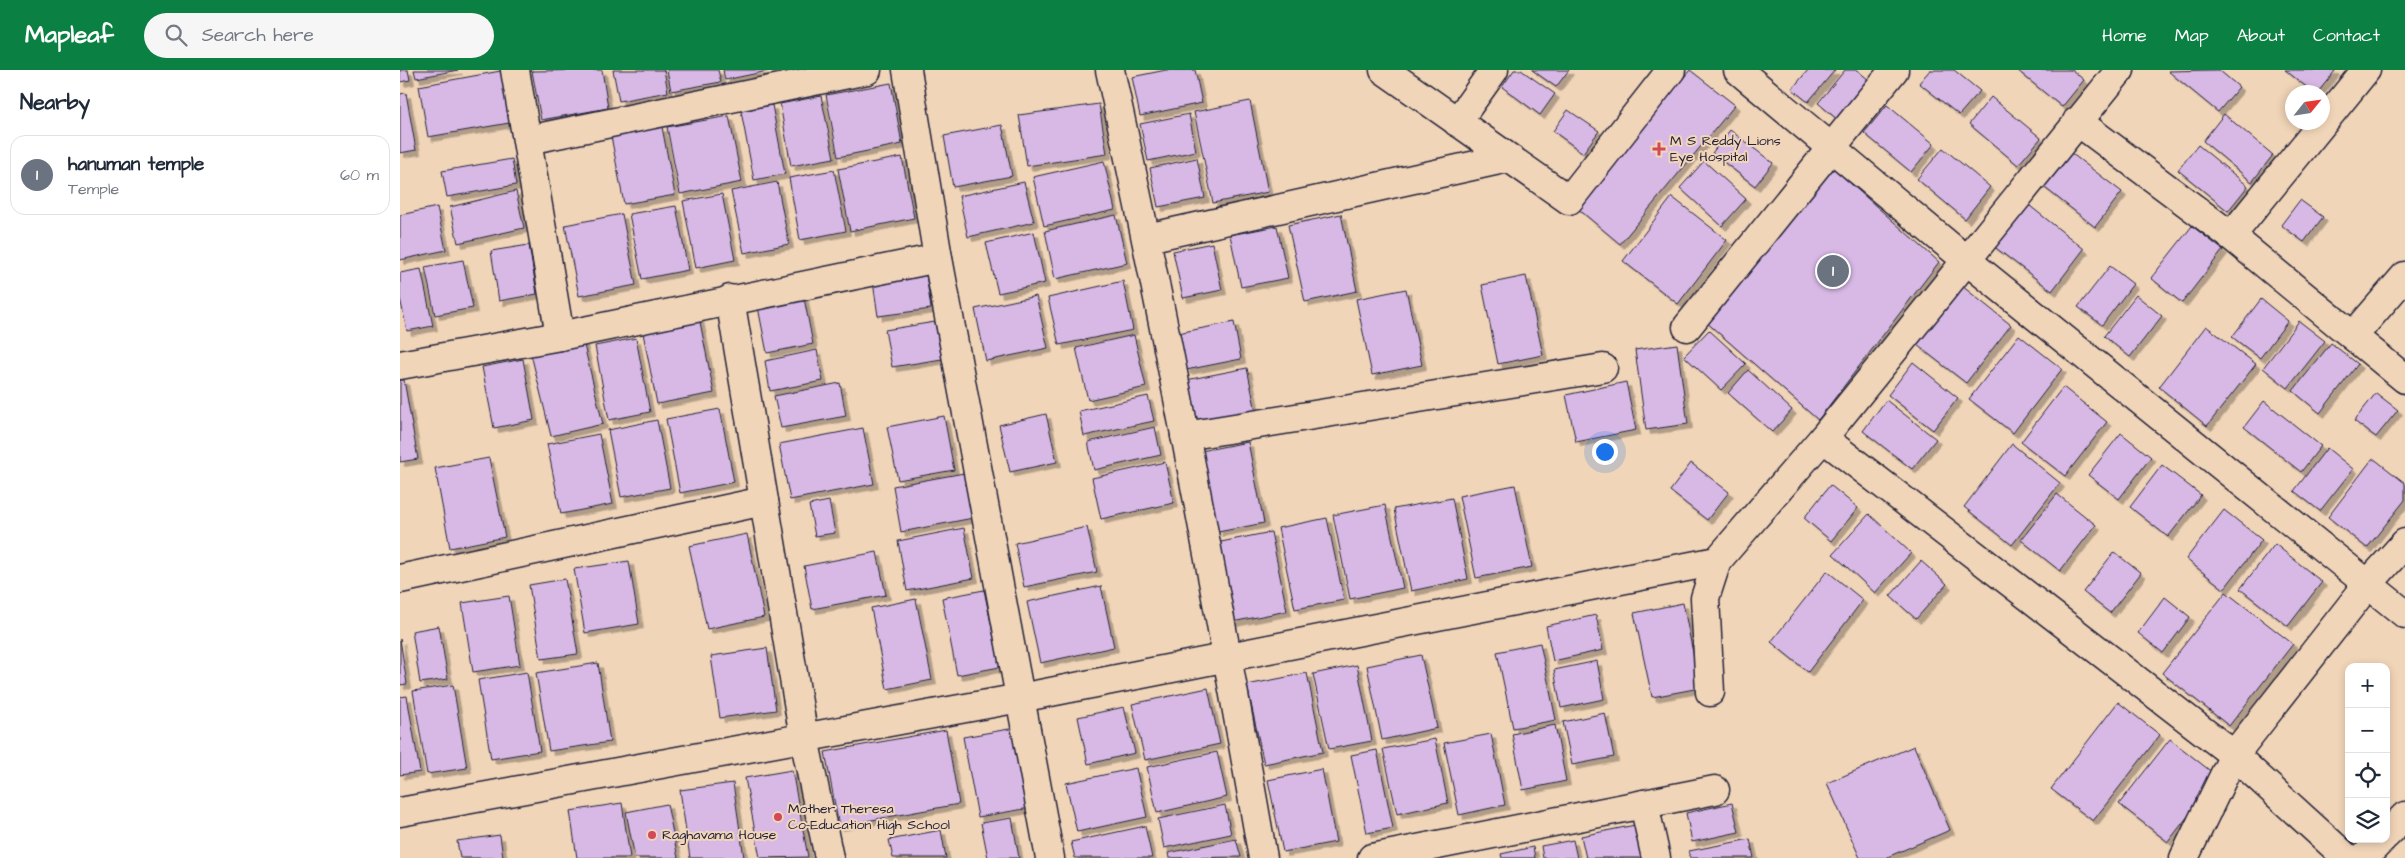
<!DOCTYPE html>
<html lang="en">
<head>
<meta charset="utf-8">
<style>
  body { margin:0; font-family:"Architects Daughter",sans-serif; background:#f6f6f7; color:#1f2937 }
  .controls { position:absolute; right:15px; bottom:15px; display:grid; overflow:hidden; border-radius:10px; box-shadow:0 2px 8px #0003 }
  .controls button { width:45px; height:45px; display:grid; place-items:center; padding:0; border:0; border-bottom:1px solid #e0e1e3; background:#fff; color:#1f2937; font:25px sans-serif }
  .compass { position:absolute; left:1885px; top:15px; width:45px; height:45px; border-radius:50%; background:#fff; box-shadow:0 2px 8px #0003; rotate:60deg }
  .you { position:absolute; left:1204px; top:381px; width:18px; height:18px; margin:-12px; border:4px solid #fff; border-radius:50%; background:#1a73e8; box-shadow:0 0 0 8px #1a73e833 }
  .badge { display:grid; place-items:center; width:32px; height:32px; border-radius:50%; background:#0b8043; color:#fff; font-size:16px; font-weight:700 }
  .pin { position:absolute; translate:-50% -50%; border:2px solid #fff; box-shadow:0 1px 5px #0006 }
  .list { margin:0; padding:0; list-style:none }
  h2 { display:flex; justify-content:space-between; align-items:center; height:65px; margin:0; padding:0 20px; font-size:21px }
  h2 small { font-size:16px; font-weight:400; color:#747a83 }
  .list li { display:grid; grid-template-columns:32px 1fr auto; gap:15px; align-items:center; box-sizing:border-box; height:80px; margin:0 10px 10px; padding:0 10px; border:1px solid #e0e1e3; border-radius:15px }
  .list b { display:block; font-size:19px; white-space:nowrap }
  .list p { margin:0; font-size:16px; white-space:nowrap; color:#747a83 }
  .list em { font-size:16px; font-style:normal; color:#747a83 }
  .icon { flex:none; width:28px; height:28px; fill:none; stroke:currentColor; stroke-width:2; stroke-linecap:round; stroke-linejoin:round }
  .map { position:relative; flex:none; width:2005px; height:788px; overflow:hidden }
  header { display:flex; align-items:center; gap:30px; box-sizing:border-box; height:70px; padding:0 25px; background:#0b8043; color:#fff }
  header strong { font-size:24px }
  nav { display:flex; gap:28px; margin-inline-start:auto; font-size:18px }
  .search { width:350px; height:45px; background:#f6f6f7; display:flex; align-items:center; gap:12px; box-sizing:border-box; padding:0 18px; border-radius:28px; color:#747a83; font-size:19px }
  main { display:flex }
  aside { flex:1; background:#fff }
  .map>svg:first-child { display:block }
  .building { fill:#d8b9e5; stroke:#22223b; filter:url(#shadow) }
  .lines { fill:none; stroke-linecap:round; stroke-linejoin:round }
  .minor-casing { stroke:#22223b; stroke-width:31 }
  .tertiary-casing { stroke:#22223b; stroke-width:31 }
  .minor { stroke:#f1d5b8; stroke-width:28 }
  .tertiary { stroke:#f1d5b8; stroke-width:28 }
  .poi-dot { fill:#d1495b; stroke:#f1d5b8; stroke-width:2 }
  .labels { text-anchor:middle; dominant-baseline:central; stroke-width:4; stroke-linejoin:round; paint-order:stroke }
  .poi-label { font-size:14px; fill:#22223b; stroke:#f1d5b8; text-anchor:start }
</style>
</head>
<body>
<header>
<strong>Mapleaf</strong>
<div class="search"><svg class="icon" aria-label="search" viewBox="0 0 24 24"><circle cx="10" cy="10" r="6"/><path d="M15 15l6 6"/></svg>Search here</div>
<nav><a>Home</a><a>Map</a><a>About</a><a>Contact</a></nav>
</header>
<main>
<aside>
<h2>Nearby<small></small></h2>
<ul class="list">
<li><span class="badge" style="background:#6b7280">1</span><div><b>hanuman temple</b><p>Temple</p></div><em>60 m</em></li>
</ul>
</aside>
<div class="map">
<svg width="2005" height="788" viewBox="0 0 2005 788">
  <defs>
    <filter id="shadow"><feDropShadow dx="4.5" dy="4.5" stdDeviation="0" flood-color="#0004"/></filter>
  </defs>
  <rect width="100%" height="100%" fill="#f1d5b8"/>
  <filter id="ink" filterUnits="userSpaceOnUse"><feTurbulence type="fractalNoise" baseFrequency=".02" numOctaves="2"/><feDisplacementMap in="SourceGraphic" scale="10" xChannelSelector="R" yChannelSelector="G"/><feConvolveMatrix kernelMatrix="1 2 1 2 8 2 1 2 1" color-interpolation-filters="sRGB"/></filter>
  <g filter="url(#ink)">
    <g class="building">
      <path d="M0,0H8L10,10L0,12Z"/>
      <path d="M14,0H58L16,8Z"/>
      <path d="M106,0L115,52L28,67L19,16Z"/>
      <path d="M202,0L208,38L141,50L132,1Z"/>
      <path d="M213,0H264L268,22L219,31Z"/>
      <path d="M267,0H318L321,12L271,21Z"/>
      <path d="M323,0H368V1L325,10Z"/>
      <path d="M766,0H795L802,33L740,46L732,7Z"/>
      <path d="M1114,0H1121L1155,24L1140,45L1102,17Z"/>
      <path d="M1132,0H1169L1156,17Z"/>
      <path d="M1290,0L1335,35L1220,174L1177,138Z"/>
      <path d="M1408,0H1435L1408,32L1392,19Z"/>
      <path d="M1445,0H1457L1470,11L1438,50L1418,33Z"/>
      <path d="M1530,0H1554L1580,21L1559,45L1519,13Z"/>
      <path d="M1617,0H1672L1684,10L1662,37Z"/>
      <path d="M1819,0L1839,17L1818,42L1768,1Z"/>
      <path d="M1885,0H1934L1935,1L1918,22H1913Z"/>
      <path d="M491,13L502,74L438,87L426,25Z"/>
      <path d="M6,23L16,80L0,83V24Z"/>
      <path d="M421,26L434,88L391,96L380,34Z"/>
      <path d="M1591,27L1641,68L1618,95L1569,54Z"/>
      <path d="M850,31L868,122L813,133L794,42Z"/>
      <path d="M699,34L707,84L627,96L619,45Z"/>
      <path d="M372,35L385,104L354,110L341,41Z"/>
      <path d="M1487,35L1534,74L1511,102L1464,63Z"/>
      <path d="M1168,40L1199,61L1183,83L1153,61Z"/>
      <path d="M789,44L796,81L748,91L740,54Z"/>
      <path d="M1824,44L1873,85L1852,112L1803,71Z"/>
      <path d="M329,46L342,112L280,124L267,57Z"/>
      <path d="M602,55L612,106L553,117L544,66Z"/>
      <path d="M262,57L275,125L224,134L211,66Z"/>
      <path d="M1330,60L1373,93L1355,116L1312,83Z"/>
      <path d="M1798,75L1848,116L1828,141L1778,100Z"/>
      <path d="M1543,78L1590,117L1565,149L1517,109Z"/>
      <path d="M1667,80L1722,122L1695,157L1640,114Z"/>
      <path d="M502,87L514,148L450,161L438,99Z"/>
      <path d="M797,88L805,128L758,137L750,98Z"/>
      <path d="M112,89L116,115L47,127L42,101Z"/>
      <path d="M704,91L715,140L644,156L633,107Z"/>
      <path d="M1304,91L1346,129L1322,156L1280,118Z"/>
      <path d="M1432,97L1539,192L1418,350L1305,251Z"/>
      <path d="M434,100L446,161L400,170L389,108Z"/>
      <path d="M377,112L389,174L344,183L331,121Z"/>
      <path d="M624,112L634,152L568,167L559,126Z"/>
      <path d="M116,121L124,158L58,173L50,137Z"/>
      <path d="M322,124L335,190L296,198L283,131Z"/>
      <path d="M1272,127L1327,170L1278,234L1223,191Z"/>
      <path d="M1900,130L1923,147L1904,172L1881,155Z"/>
      <path d="M1625,132L1684,179L1652,221L1592,175Z"/>
      <path d="M276,136L288,200L242,209L229,144Z"/>
      <path d="M37,137L46,180L0,190V145Z"/>
      <path d="M222,144L236,215L179,226L165,155Z"/>
      <path d="M941,144L957,221L905,232L888,155Z"/>
      <path d="M716,145L727,193L655,209L645,161Z"/>
      <path d="M877,156L888,208L841,217L830,165Z"/>
      <path d="M1792,156L1823,180L1782,233L1751,208Z"/>
      <path d="M634,162L645,213L598,223L586,173Z"/>
      <path d="M812,173L822,220L783,228L773,181Z"/>
      <path d="M129,175L137,224L99,231L91,181Z"/>
      <path d="M63,190L73,238L35,245L25,197Z"/>
      <path d="M1710,196L1733,214L1702,255L1678,237Z"/>
      <path d="M21,199L33,256L7,261L0,228V203Z"/>
      <path d="M526,204L531,239L478,246L473,212Z"/>
      <path d="M1126,206L1143,285L1098,294L1082,215Z"/>
      <path d="M723,211L733,260L659,275L648,228Z"/>
      <path d="M1562,216L1611,255L1566,313L1517,275Z"/>
      <path d="M1006,219L1022,295L972,305L956,229Z"/>
      <path d="M403,223L413,274L367,283L357,232Z"/>
      <path d="M1736,225L1762,246L1730,287L1704,266Z"/>
      <path d="M636,226L648,278L586,291L575,239Z"/>
      <path d="M1861,229L1888,251L1860,288L1832,267Z"/>
      <path d="M299,247L314,323L257,334L242,258Z"/>
      <path d="M1899,251L1925,271L1888,318L1863,298Z"/>
      <path d="M535,252L542,289L492,297L485,260Z"/>
      <path d="M834,252L841,289L786,300L778,263Z"/>
      <path d="M1806,256L1856,294L1807,356L1759,317Z"/>
      <path d="M1309,260L1346,294L1321,320L1284,286Z"/>
      <path d="M734,265L746,317L688,330L676,278Z"/>
      <path d="M1619,265L1662,299L1613,363L1569,329Z"/>
      <path d="M236,268L250,342L209,350L195,276Z"/>
      <path d="M183,271L203,354L151,366L131,284Z"/>
      <path d="M1931,273L1958,294L1920,343L1893,321Z"/>
      <path d="M1277,274L1288,354L1246,360L1235,280Z"/>
      <path d="M417,280L423,311L370,321L365,291Z"/>
      <path d="M123,289L134,350L94,358L82,297Z"/>
      <path d="M1513,292L1558,328L1533,360L1488,325Z"/>
      <path d="M847,298L856,342L795,355L786,310Z"/>
      <path d="M1348,300L1392,340L1372,362L1328,323Z"/>
      <path d="M0,310H4L18,389L0,392Z"/>
      <path d="M1226,312L1236,360L1176,372L1166,325Z"/>
      <path d="M440,313L446,346L381,358L374,326Z"/>
      <path d="M1663,317L1707,352L1665,406L1621,372Z"/>
      <path d="M1976,323L1998,340L1976,367L1954,351Z"/>
      <path d="M748,326L754,351L684,366L679,341Z"/>
      <path d="M1486,330L1536,369L1512,399L1463,361Z"/>
      <path d="M1864,331L1921,376L1901,402L1844,357Z"/>
      <path d="M320,339L334,412L280,423L266,349Z"/>
      <path d="M646,344L657,392L610,402L599,355Z"/>
      <path d="M544,346L554,400L498,410L487,357Z"/>
      <path d="M257,350L270,418L221,427L208,360Z"/>
      <path d="M755,357L761,385L694,400L688,372Z"/>
      <path d="M463,358L474,414L390,430L379,374Z"/>
      <path d="M1721,363L1751,387L1719,429L1688,405Z"/>
      <path d="M199,364L213,434L161,444L147,374Z"/>
      <path d="M848,372L864,453L818,462L801,381Z"/>
      <path d="M1612,374L1660,413L1612,475L1564,437Z"/>
      <path d="M1927,378L1953,399L1920,441L1894,421Z"/>
      <path d="M89,388L105,467L50,478L35,398Z"/>
      <path d="M1973,388L2005,413V430L1967,478L1928,447Z"/>
      <path d="M765,392L774,433L701,449L692,408Z"/>
      <path d="M1291,393L1329,422L1307,450L1270,421Z"/>
      <path d="M1762,395L1801,425L1768,467L1730,437Z"/>
      <path d="M564,403L573,448L501,462L493,416Z"/>
      <path d="M1115,415L1132,497L1076,508L1059,426Z"/>
      <path d="M1430,415L1458,438L1431,471L1404,448Z"/>
      <path d="M1657,424L1696,455L1660,501L1621,470Z"/>
      <path d="M1052,428L1068,509L1011,521L994,439Z"/>
      <path d="M429,431L435,463L415,466L409,435Z"/>
      <path d="M985,435L1003,518L950,529L933,445Z"/>
      <path d="M1824,440L1862,470L1824,519L1786,489Z"/>
      <path d="M1469,444L1511,483L1475,523L1433,484Z"/>
      <path d="M927,448L944,530L895,539L878,458Z"/>
      <path d="M687,457L697,502L624,517L615,473Z"/>
      <path d="M564,458L574,508L507,521L498,471Z"/>
      <path d="M871,462L887,541L832,552L816,473Z"/>
      <path d="M347,464L364,547L307,559L289,476Z"/>
      <path d="M1875,474L1922,512L1888,556L1840,519Z"/>
      <path d="M477,482L486,525L412,539L404,496Z"/>
      <path d="M1714,482L1741,503L1710,543L1683,522Z"/>
      <path d="M229,491L239,554L185,563L174,499Z"/>
      <path d="M1521,491L1547,514L1516,549L1490,526Z"/>
      <path d="M1427,501L1463,530L1408,602L1371,572Z"/>
      <path d="M165,509L178,584L141,589L129,515Z"/>
      <path d="M701,516L714,577L640,593L627,532Z"/>
      <path d="M584,520L600,597L557,605L542,528Z"/>
      <path d="M1826,522L1893,574L1829,656L1762,603Z"/>
      <path d="M109,526L120,595L73,602L62,533Z"/>
      <path d="M1765,527L1790,547L1763,583L1738,563Z"/>
      <path d="M516,529L532,610L487,619L471,538Z"/>
      <path d="M1283,533L1300,618L1252,627L1234,543Z"/>
      <path d="M1196,545L1203,580L1153,591L1146,556Z"/>
      <path d="M39,556L48,609L20,613L12,561Z"/>
      <path d="M0,569L7,614L0,615Z"/>
      <path d="M1140,573L1156,650L1113,658L1097,582Z"/>
      <path d="M367,578L376,640L320,648L311,586Z"/>
      <path d="M1021,585L1037,658L982,670L967,596Z"/>
      <path d="M1197,591L1204,629L1161,638L1154,600Z"/>
      <path d="M198,593L210,672L149,681L136,603Z"/>
      <path d="M957,595L972,671L929,679L913,604Z"/>
      <path d="M127,602L140,681L91,689L78,610Z"/>
      <path d="M907,603L923,682L864,694L847,615Z"/>
      <path d="M53,615L67,698L27,704L13,621Z"/>
      <path d="M808,618L820,674L745,690L732,634Z"/>
      <path d="M7,626L20,702L0,705V627Z"/>
      <path d="M1718,632L1760,665L1693,751L1651,719Z"/>
      <path d="M724,637L735,683L688,694L678,647Z"/>
      <path d="M1205,643L1214,687L1172,695L1163,652Z"/>
      <path d="M1155,655L1166,711L1123,720L1112,664Z"/>
      <path d="M615,658L630,738L578,747L563,667Z"/>
      <path d="M546,660L559,734L439,756L425,682Z"/>
      <path d="M1091,664L1105,735L1059,745L1044,673Z"/>
      <path d="M1035,669L1048,733L997,744L983,679Z"/>
      <path d="M1770,669L1818,707L1768,772L1719,734Z"/>
      <path d="M1514,676L1550,760L1485,788H1460L1427,713Z"/>
      <path d="M977,680L993,758L967,763L951,685Z"/>
      <path d="M817,682L827,727L757,743L747,697Z"/>
      <path d="M736,698L747,747L677,762L666,713Z"/>
      <path d="M922,699L936,772L883,782L868,710Z"/>
      <path d="M392,700L408,787L360,788L345,708Z"/>
      <path d="M333,713L344,788H290L280,720Z"/>
      <path d="M222,733L230,788H177L170,741Z"/>
      <path d="M1332,733L1339,762L1292,772L1286,743Z"/>
      <path d="M267,734L278,788H235L226,742Z"/>
      <path d="M825,735L831,764L764,778L758,749Z"/>
      <path d="M612,748L619,788H588L581,753Z"/>
      <path d="M1240,754L1247,788H1186L1181,766Z"/>
      <path d="M745,756L752,788H675L671,772Z"/>
      <path d="M541,760L546,788H493L489,770Z"/>
      <path d="M100,765L103,788H60L57,771Z"/>
      <path d="M836,769L841,787L769,788L768,783Z"/>
      <path d="M1350,769L1354,788H1290L1289,781Z"/>
      <path d="M1173,770L1177,788H1143L1141,776Z"/>
      <path d="M1133,777L1135,788H1102L1101,784Z"/>
    </g>
    <g class="lines">
      <defs>
        <g id="minor">
          <path d="M115,0L160,266"/>
          <path d="M507,0L538,188L650,788"/>
          <path d="M710,0C767,261 817,524 863,788"/>
          <path d="M984,0L1169,130L1271,0"/>
          <path d="M1338,0L1565,189L2005,544"/>
          <path d="M1677,51L1831,166L2005,309"/>
          <path d="M1057,52L1094,0"/>
          <path d="M128,70L467,0"/>
          <path d="M1831,166L1966,0"/>
          <path d="M747,168L1108,88"/>
          <path d="M330,229L404,668L429,788"/>
          <path d="M1287,257L1494,0"/>
          <path d="M1953,266L2005,206"/>
          <path d="M0,295L160,266L538,188"/>
          <path d="M785,366L1203,298"/>
          <path d="M1423,368L1834,685L1947,788"/>
          <path d="M0,509L364,431"/>
          <path d="M1310,622L1305,528L1317,491"/>
          <path d="M1244,734L1256,788"/>
          <path d="M0,742L620,628L1317,491L1423,368L1720,0"/>
          <path d="M972,788L1315,720"/>
          <path d="M1784,788L1834,685L1968,514L2005,473"/>
        </g>
        <g id="tertiary">
          <path d="M1986,765L2005,746"/>
          <path d="M1964,788L1982,769"/>
        </g>
      </defs>
      <use href="#minor" class="minor-casing"/>
      <use href="#tertiary" class="tertiary-casing"/>
      <use href="#minor" class="minor"/>
      <use href="#tertiary" class="tertiary"/>
    </g>
  </g>
  <g class="poi-dot">
    <path d="M1256.5 71.5h5v5h5v5h-5v5h-5v-5h-5v-5h5z"/>
    <circle cx="378" cy="747" r="5"/>
    <circle cx="252" cy="765" r="5"/>
  </g>
  <g class="labels">
    <g class="poi-label">
      <text x="1270" y="71">M S Reddy Lions<tspan x="1270" dy="16">Eye Hospital</tspan></text>
      <text x="388" y="739">Mother Theresa<tspan x="388" dy="16">Co-Education High School</tspan></text>
      <text x="262" y="765">Raghavama House</text>
    </g>
  </g>
</svg>
<div class="controls">
<button>+</button>
<button>−</button>
<button><svg class="icon" aria-label="locate" viewBox="0 0 24 24"><circle cx="12" cy="12" r="6"/><path d="M12 2v4M12 18v4M2 12h4M18 12h4"/></svg></button>
<button><svg class="icon" aria-label="layers" viewBox="0 0 24 24"><path d="M12 4l9 5-9 5-9-5zM3 14l9 5 9-5"/></svg></button>
</div>
<svg class="compass" viewBox="-18 -18 36 36"><path d="M0-13l5 13h-10z" fill="#e53935"/><path d="M0 13l5-13h-10z" fill="#747a83"/></svg>
<div class="you"></div>
<div class="pin badge" style="left:1433px;top:201px;background:#6b7280">1</div>
</div>
</main>
</body>
</html>
